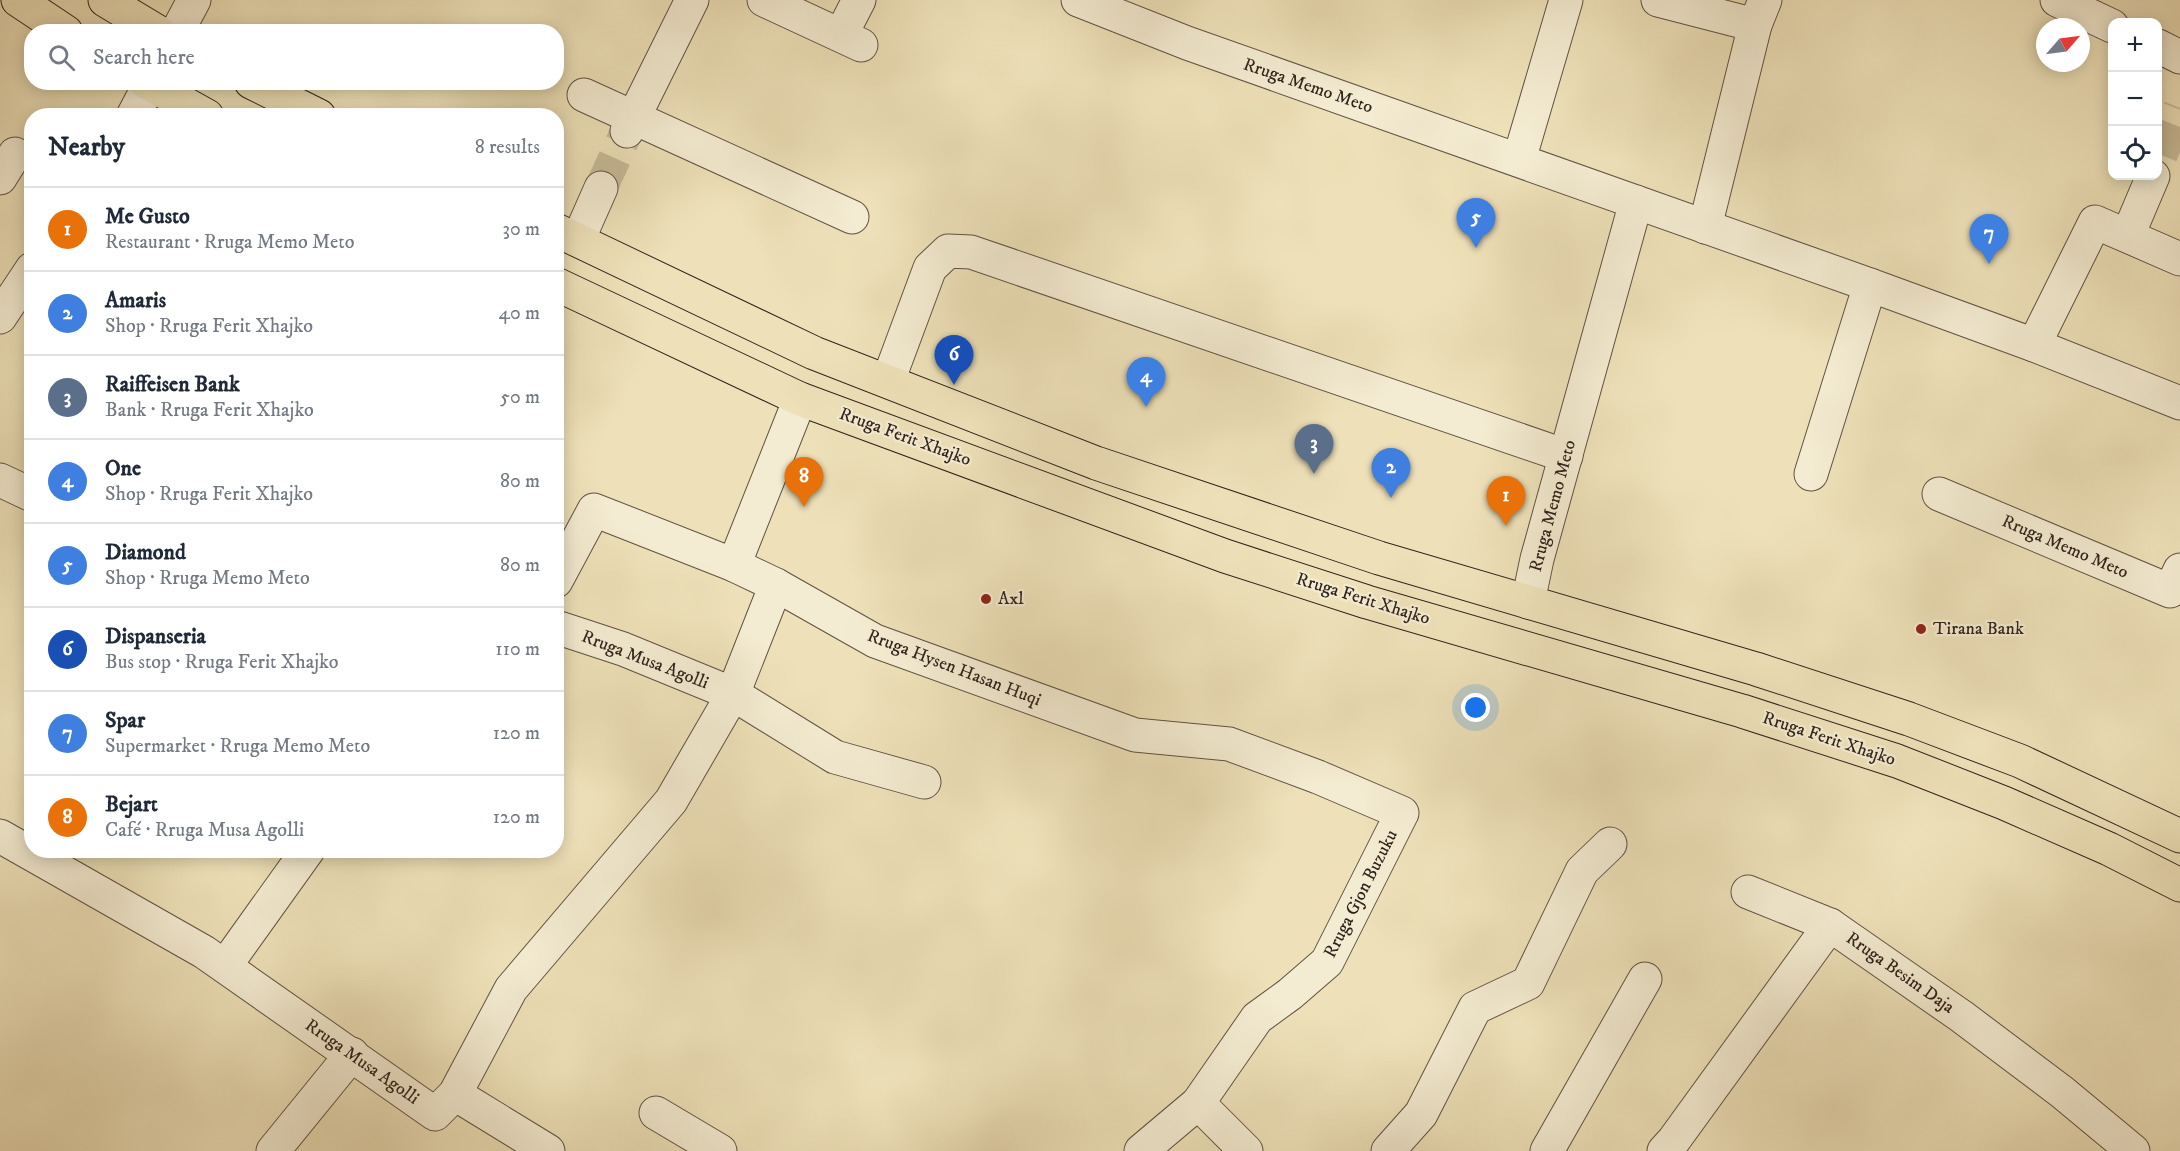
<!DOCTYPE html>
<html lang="en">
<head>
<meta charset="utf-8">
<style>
  body { margin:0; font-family:"IM FELL DW Pica",serif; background:#f2f2f3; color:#1f2937 }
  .controls { position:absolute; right:18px; top:18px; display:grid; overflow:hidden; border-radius:12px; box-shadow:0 3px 15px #0003 }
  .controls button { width:54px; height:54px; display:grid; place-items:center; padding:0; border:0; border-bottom:2px solid #e0e1e3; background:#fff; color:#1f2937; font:30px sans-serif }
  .compass { position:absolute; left:2036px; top:18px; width:54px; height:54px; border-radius:50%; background:#fff; box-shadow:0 3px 15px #0003; rotate:62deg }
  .you { position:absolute; left:1476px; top:708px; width:21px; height:21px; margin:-15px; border:4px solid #fff; border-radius:50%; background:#1a73e8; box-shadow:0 0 0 9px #1a73e833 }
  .badge { display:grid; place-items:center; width:39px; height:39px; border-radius:50%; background:#d93025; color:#fff; font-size:20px; font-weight:700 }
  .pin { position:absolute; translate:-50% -50px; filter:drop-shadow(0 2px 3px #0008) }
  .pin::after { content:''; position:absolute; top:32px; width:21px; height:18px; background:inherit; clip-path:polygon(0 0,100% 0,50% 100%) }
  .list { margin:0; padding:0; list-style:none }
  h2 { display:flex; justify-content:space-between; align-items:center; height:78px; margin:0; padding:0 24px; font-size:26px }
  h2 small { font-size:20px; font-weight:400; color:#747a83 }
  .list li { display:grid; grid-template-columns:39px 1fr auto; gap:18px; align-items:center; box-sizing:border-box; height:84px; padding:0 24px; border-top:2px solid #e0e1e3 }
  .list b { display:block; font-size:22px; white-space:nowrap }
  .list p { margin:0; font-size:20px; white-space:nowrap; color:#747a83 }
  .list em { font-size:20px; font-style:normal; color:#747a83 }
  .icon { flex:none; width:33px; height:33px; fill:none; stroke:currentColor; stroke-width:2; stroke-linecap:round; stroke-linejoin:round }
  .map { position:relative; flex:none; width:2180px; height:1151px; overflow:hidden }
  .search { position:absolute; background:#fff; box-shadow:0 3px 15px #0003; left:24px; top:24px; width:540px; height:66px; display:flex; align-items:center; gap:15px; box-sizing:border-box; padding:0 21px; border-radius:24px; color:#747a83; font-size:22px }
  .panel { position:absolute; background:#fff; box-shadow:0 3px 15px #0003; left:24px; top:108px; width:540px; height:750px; border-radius:24px }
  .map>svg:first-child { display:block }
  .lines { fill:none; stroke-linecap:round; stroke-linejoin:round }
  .minor-tunnel { stroke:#c8bb99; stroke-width:33; stroke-dasharray:33 16; stroke-linecap:butt }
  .minor-casing { stroke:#605242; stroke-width:35 }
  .major-casing { stroke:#30231b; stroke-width:35 }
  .minor { stroke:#f4ecd2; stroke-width:33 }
  .major { stroke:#eee1b9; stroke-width:33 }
  .poi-dot { fill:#8f2418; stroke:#f4ecd2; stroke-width:2 }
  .labels { text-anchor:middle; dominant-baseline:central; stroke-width:4.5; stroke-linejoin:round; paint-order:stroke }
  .street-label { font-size:18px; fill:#30231b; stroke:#f4ecd2 }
  .poi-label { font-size:18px; fill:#30231b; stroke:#f4ecd2; text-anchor:start }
</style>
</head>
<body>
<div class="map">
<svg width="2180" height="1151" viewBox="0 0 2180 1151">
  <rect width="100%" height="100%" fill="#eee1b9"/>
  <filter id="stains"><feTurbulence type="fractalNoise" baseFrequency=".00333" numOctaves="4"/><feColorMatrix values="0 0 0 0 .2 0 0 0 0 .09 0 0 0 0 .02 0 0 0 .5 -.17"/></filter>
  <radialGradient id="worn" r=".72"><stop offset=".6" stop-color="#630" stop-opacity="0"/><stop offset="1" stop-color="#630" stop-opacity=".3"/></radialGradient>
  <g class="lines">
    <g class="minor-tunnel">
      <path d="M2161,155L2180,108"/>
      <path d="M601,188L627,131"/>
    </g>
    <defs>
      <g id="minor">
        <path d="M764,0L861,45"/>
        <path d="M1078,0L1187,43L1870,285L2034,345L2180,403"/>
        <path d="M1658,0L1755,25"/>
        <path d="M2057,0L2112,26"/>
        <path d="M177,32L194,0"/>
        <path d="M841,35L859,0"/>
        <path d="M2158,46L2180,57"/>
        <path d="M584,95L852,217"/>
        <path d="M133,116L151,82"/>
        <path d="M627,131L692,0"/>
        <path d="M1519,160L1566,0"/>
        <path d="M0,178L15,154"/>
        <path d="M1705,227L1755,25L1765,0"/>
        <path d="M2128,235L2153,176"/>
        <path d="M578,240L601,188"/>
        <path d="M0,317L32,269"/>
        <path d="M2034,345L2095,222L2180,259"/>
        <path d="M888,381L930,268L948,251L971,252L1566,456"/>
        <path d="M1811,474L1870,285"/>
        <path d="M0,480L32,495"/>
        <path d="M1939,494L2170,591L2180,570"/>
        <path d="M734,565L800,399"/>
        <path d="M556,581L594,510L734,565L776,585L875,641L1135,735L1229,744L1318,777L1402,813L1327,962L1290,994L1257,1018L1198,1103L1141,1151"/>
        <path d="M1528,602L1537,559L1636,202"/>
        <path d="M556,627L623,649L733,694L835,757L924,782"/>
        <path d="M0,836L204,952L435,1114L455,1094L511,989L671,801L733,694L776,585"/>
        <path d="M1748,892L1830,925L1961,1016L2062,1092L2133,1151"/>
        <path d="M225,966L308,850"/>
        <path d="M455,1094L548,1151"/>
        <path d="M1198,1103L1246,1151"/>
        <path d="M656,1113L720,1151"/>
        <path d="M273,1151L352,1054"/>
        <path d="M1388,1151L1421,1114L1475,1008L1528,983L1582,871L1610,844"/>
        <path d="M1547,1151L1645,979"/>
        <path d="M1664,1151L1674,1140L1830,925"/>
      </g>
      <g id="major">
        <path d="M18,0L66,32"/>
        <path d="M105,0L158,32"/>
        <path d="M146,82L207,116"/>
        <path d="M251,82L319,116"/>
        <path d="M556,230L814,353L1096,463L1379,558L1756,669L1909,719L2020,761L2180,836"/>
        <path d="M556,284L800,399L1225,556L1367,602L1742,711L1897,761L2004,803L2109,849L2180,885"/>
      </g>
    </defs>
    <use href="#minor" class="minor-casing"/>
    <use href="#major" class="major-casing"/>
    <use href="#minor" class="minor"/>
    <use href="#major" class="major"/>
  </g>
  <g class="poi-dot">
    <circle cx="986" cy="599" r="6"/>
    <circle cx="1921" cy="629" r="6"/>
  </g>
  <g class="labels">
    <g class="street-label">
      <text transform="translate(1308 86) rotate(19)">Rruga Memo Meto</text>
      <text transform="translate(905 437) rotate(20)">Rruga Ferit Xhajko</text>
      <text transform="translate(1553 506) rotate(-75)">Rruga Memo Meto</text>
      <text transform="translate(2065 547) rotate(23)">Rruga Memo Meto</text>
      <text transform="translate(1363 599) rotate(17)">Rruga Ferit Xhajko</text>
      <text transform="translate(645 660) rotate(21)">Rruga Musa Agolli</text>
      <text transform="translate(954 668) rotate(21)">Rruga Hysen Hasan Huqi</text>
      <text transform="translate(1829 739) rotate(18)">Rruga Ferit Xhajko</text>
      <text transform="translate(1361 894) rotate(-63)">Rruga Gjon Buzuku</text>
      <text transform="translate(1900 973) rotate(35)">Rruga Besim Daja</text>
      <text transform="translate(362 1062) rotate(35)">Rruga Musa Agolli</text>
    </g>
    <g class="poi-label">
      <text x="998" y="599">Axl</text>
      <text x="1933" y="629">Tirana Bank</text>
    </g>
  </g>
  <rect width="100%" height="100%" filter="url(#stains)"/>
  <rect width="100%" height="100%" fill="url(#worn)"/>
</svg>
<div class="controls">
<button>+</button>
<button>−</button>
<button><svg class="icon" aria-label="locate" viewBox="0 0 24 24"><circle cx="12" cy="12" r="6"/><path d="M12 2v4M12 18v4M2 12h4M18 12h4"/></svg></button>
</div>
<svg class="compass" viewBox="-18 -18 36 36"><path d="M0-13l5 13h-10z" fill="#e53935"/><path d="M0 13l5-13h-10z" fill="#747a83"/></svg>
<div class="you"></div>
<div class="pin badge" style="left:1506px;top:526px;background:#e8710a">1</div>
<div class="pin badge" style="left:1391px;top:498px;background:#3f7fe0">2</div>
<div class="pin badge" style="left:1314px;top:474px;background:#5c6f8a">3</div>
<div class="pin badge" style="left:1146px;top:407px;background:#3f7fe0">4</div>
<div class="pin badge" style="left:1476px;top:248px;background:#3f7fe0">5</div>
<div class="pin badge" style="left:954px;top:385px;background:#1a4fb4">6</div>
<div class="pin badge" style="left:1989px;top:264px;background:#3f7fe0">7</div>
<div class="pin badge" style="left:804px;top:507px;background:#e8710a">8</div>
<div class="search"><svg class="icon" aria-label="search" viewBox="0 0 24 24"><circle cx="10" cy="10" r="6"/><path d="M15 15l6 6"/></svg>Search here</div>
<section class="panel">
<h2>Nearby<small>8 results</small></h2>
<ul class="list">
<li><span class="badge" style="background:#e8710a">1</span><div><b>Me Gusto</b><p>Restaurant · Rruga Memo Meto</p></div><em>30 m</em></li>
<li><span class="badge" style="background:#3f7fe0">2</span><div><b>Amaris</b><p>Shop · Rruga Ferit Xhajko</p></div><em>40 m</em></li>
<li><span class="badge" style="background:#5c6f8a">3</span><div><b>Raiffeisen Bank</b><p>Bank · Rruga Ferit Xhajko</p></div><em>50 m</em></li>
<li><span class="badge" style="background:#3f7fe0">4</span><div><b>One</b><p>Shop · Rruga Ferit Xhajko</p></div><em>80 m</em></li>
<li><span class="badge" style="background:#3f7fe0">5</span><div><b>Diamond</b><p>Shop · Rruga Memo Meto</p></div><em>80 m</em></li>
<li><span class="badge" style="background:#1a4fb4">6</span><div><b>Dispanseria</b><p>Bus stop · Rruga Ferit Xhajko</p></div><em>110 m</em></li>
<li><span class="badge" style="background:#3f7fe0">7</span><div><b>Spar</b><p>Supermarket · Rruga Memo Meto</p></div><em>120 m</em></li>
<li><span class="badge" style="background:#e8710a">8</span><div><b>Bejart</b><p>Café · Rruga Musa Agolli</p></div><em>120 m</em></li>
</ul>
</section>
</div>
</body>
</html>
